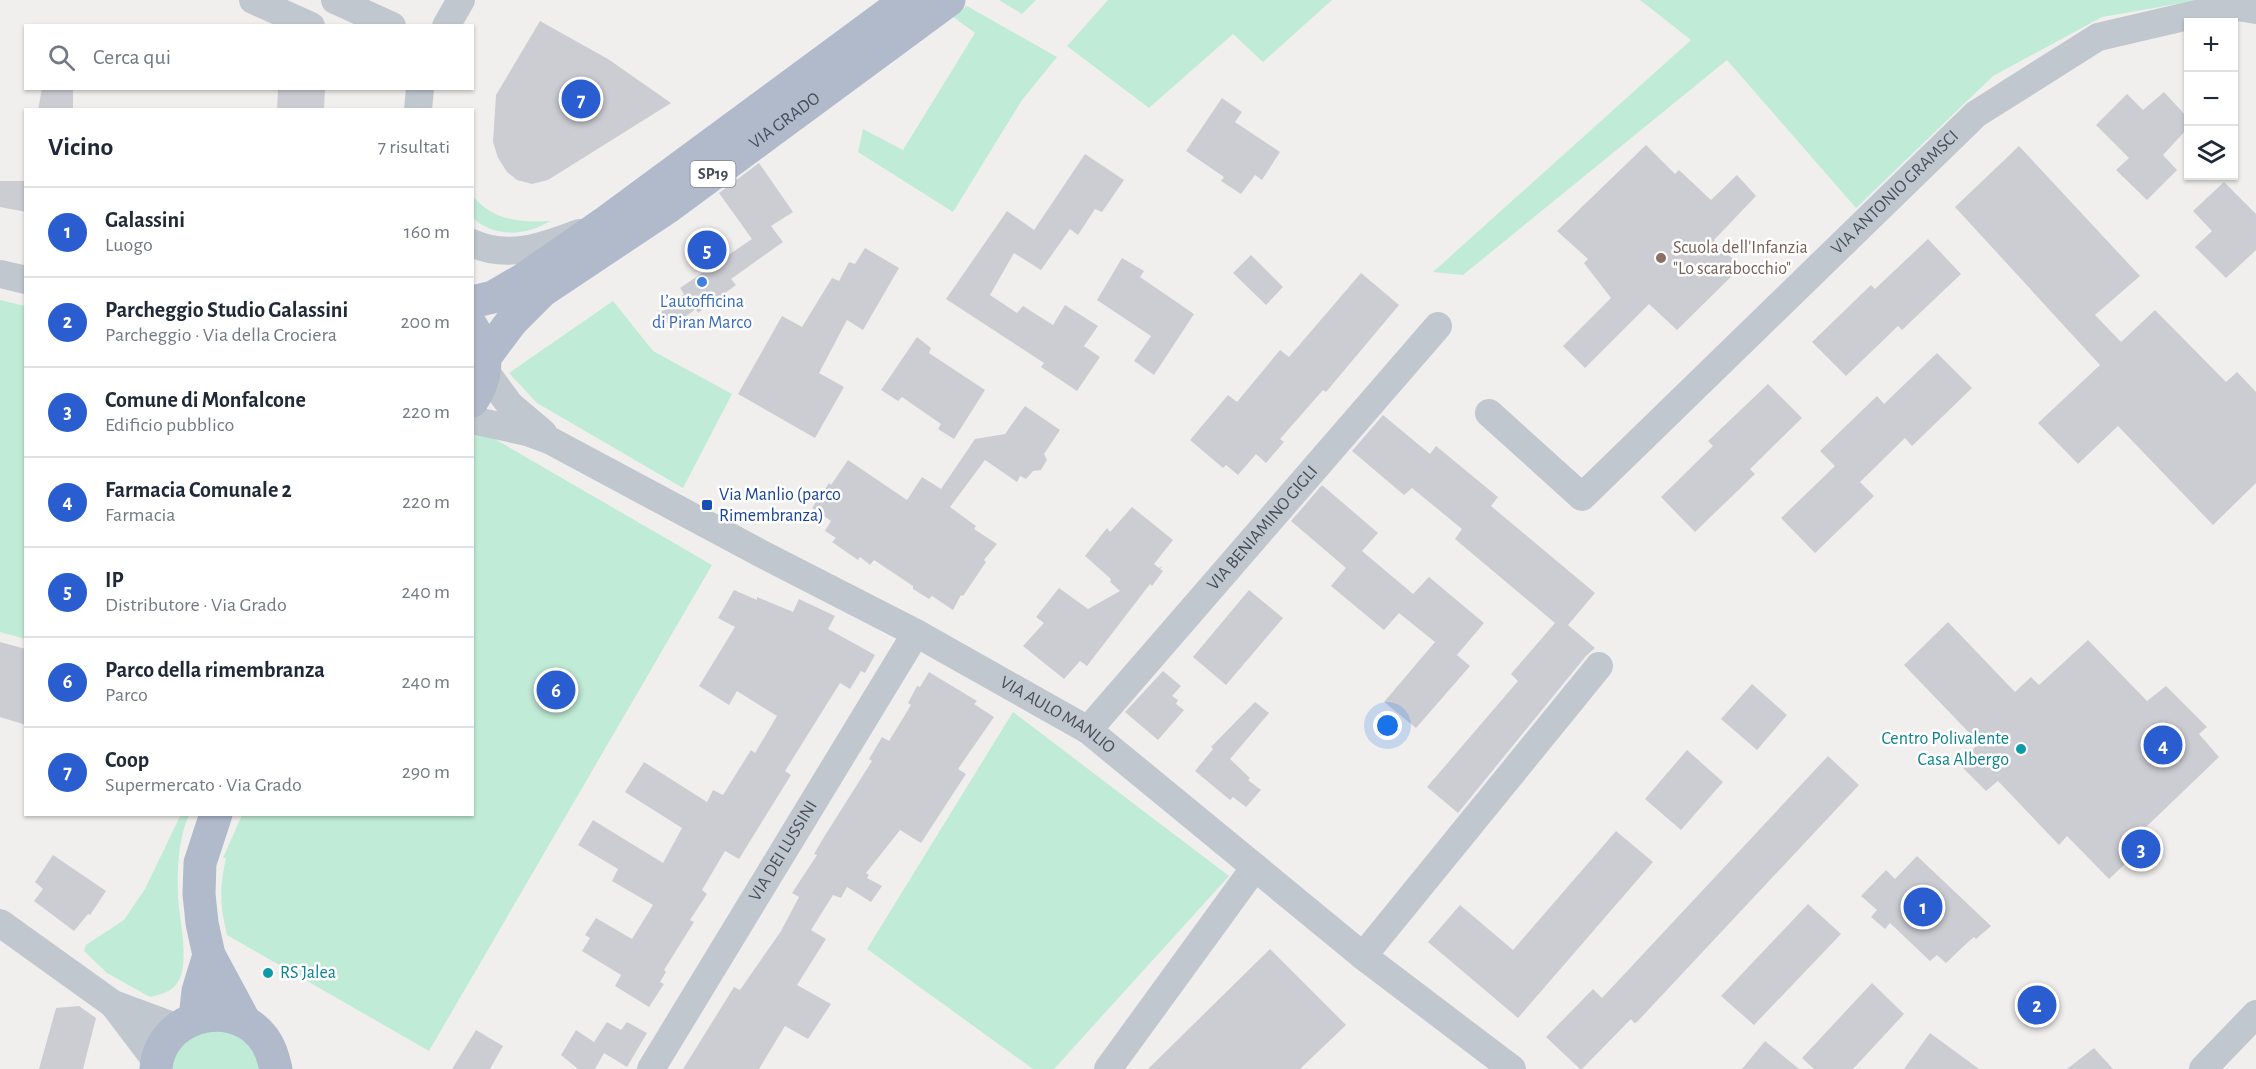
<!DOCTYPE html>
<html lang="it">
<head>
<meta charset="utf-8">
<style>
  body { margin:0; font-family:"Alegreya Sans",sans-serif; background:#f2f2f3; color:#1f2937 }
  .controls { position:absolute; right:18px; top:18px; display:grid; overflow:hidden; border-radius:0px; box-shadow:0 2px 4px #0004 }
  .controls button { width:54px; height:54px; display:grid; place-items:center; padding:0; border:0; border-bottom:2px solid #e0e1e3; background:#fff; color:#1f2937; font:30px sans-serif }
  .you { position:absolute; left:1388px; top:726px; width:21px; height:21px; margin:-15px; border:4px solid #fff; border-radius:50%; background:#1a73e8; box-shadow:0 0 0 9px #1a73e833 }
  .badge { display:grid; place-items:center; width:39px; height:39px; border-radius:50%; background:#295dd0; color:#fff; font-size:20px; font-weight:700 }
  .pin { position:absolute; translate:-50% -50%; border:3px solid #fff; box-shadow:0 2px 6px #0006 }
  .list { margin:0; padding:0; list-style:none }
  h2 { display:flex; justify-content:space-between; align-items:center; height:78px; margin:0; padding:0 24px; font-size:26px }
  h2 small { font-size:20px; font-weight:400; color:#747a83 }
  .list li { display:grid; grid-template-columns:39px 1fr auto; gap:18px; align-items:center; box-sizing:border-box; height:90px; padding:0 24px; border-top:2px solid #e0e1e3 }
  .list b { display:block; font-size:22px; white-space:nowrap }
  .list p { margin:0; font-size:20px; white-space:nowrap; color:#747a83 }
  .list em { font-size:20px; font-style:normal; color:#747a83 }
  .icon { flex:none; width:33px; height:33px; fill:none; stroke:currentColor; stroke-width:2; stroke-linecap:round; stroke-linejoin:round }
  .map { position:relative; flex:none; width:2256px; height:1069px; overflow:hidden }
  .search { position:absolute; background:#fff; box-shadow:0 2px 4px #0004; left:24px; top:24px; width:450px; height:66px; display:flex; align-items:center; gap:15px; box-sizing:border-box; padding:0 21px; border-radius:0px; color:#747a83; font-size:22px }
  .panel { position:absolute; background:#fff; box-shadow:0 2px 4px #0004; left:24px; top:108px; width:450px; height:708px; border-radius:0px }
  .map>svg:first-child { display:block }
  .green { fill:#c0ebd6 }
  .building { fill:#cccdd3 }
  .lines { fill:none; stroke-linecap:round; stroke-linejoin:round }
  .minor { stroke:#c0c7cf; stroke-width:28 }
  .major { stroke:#b0bacb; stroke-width:33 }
  .education-dot { fill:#8d6e63; stroke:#fff; stroke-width:2 }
  .shop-dot { fill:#3f7fe0; stroke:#fff; stroke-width:2 }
  .transit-dot { fill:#1a4fb4; stroke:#fff; stroke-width:2 }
  .culture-dot { fill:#0f9aa8; stroke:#fff; stroke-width:2 }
  .labels { text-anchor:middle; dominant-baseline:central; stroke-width:5; stroke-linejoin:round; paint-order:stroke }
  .shield { fill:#fff; stroke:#7f848c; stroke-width:1.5 }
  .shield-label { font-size:16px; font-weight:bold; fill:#484f5a }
  .street-label { font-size:18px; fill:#484f5a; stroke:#fff }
  .education-label { font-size:18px; fill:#785e54; stroke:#fff; text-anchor:start }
  .shop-label { font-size:18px; fill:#366cbe; stroke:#fff }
  .transit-label { font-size:18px; fill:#164399; stroke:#fff; text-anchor:start }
  .culture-label { font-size:18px; fill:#0d838f; stroke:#fff; text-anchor:end }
</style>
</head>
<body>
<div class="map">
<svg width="2256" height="1069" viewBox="0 0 2256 1069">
  <rect width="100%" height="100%" fill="#f1efee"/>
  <g class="green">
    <path d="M999,0H1036L1022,14Z"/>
    <path d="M1108,0H1332L1263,62L1233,34L1149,108L1067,46Z"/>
    <path d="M1640,0H2200L2102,17L1993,76L1856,208L1727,60L1463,275L1433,272L1691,40Z"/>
    <path d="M967,6L1057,57L1022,100L953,212L858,152L863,129L903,150L975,33L952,16Z"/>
    <path d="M473,196C492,220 521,223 550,221C526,236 495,238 473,218Z"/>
    <path d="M0,300L25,306V639L0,632Z"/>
    <path d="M613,301L653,351L732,394L683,488L537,403L509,373Z"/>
    <path d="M473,434L493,438L712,565L429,1051L227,935C220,904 219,890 226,858H223L242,815L472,814Z"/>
    <path d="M1013,712L1229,876L1054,1069H1033L867,949Z"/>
    <path d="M181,814L189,815C178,839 177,869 178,896C179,919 192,969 175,986C168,993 158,995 150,997L107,973L84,951L86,945L124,920L145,889Z"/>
    <path d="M226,1027L252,1044L262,1069H167L182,1038Z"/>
  </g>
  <g class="building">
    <path d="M540,21L608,59L671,103L548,180L532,184L517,180L507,172L498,158L493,142L496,95Z"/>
    <path d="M42,88H73V110H38Z"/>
    <path d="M278,88H325L324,110H277Z"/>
    <path d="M2164,92L2188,118V128L2163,155L2177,170L2147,200L2116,170L2129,158L2096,125L2127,94L2143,110Z"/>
    <path d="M1222,98L1242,112L1235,122L1280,152L1262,180L1255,175L1241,194L1221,181L1224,177L1186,151Z"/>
    <path d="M1646,145L1675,174L1679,170L1711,200L1737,175L1756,196L1714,240L1741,267L1677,330L1649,304L1585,368L1563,346L1611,298L1584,263L1588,259L1557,231Z"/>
    <path d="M2019,146L2140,276L2095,315L2121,342L2155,310L2226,382L2237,372L2256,392V483L2213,525L2118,426L2078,464L2038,423L2100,365L1955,207Z"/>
    <path d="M1085,154L1124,180L1102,212L1095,209L1078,235L1070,229L1041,270L1014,253L990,295L1017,313L1023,306L1053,325L1065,305L1098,326L1084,346L1100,357L1077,391L1041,367L1044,363L946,299L1007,211L1034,230Z"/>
    <path d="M759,163L793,212L771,226L783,242L731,279L736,285L698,313L696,309L671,327L660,313L684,294L680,288L752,239L719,193Z"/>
    <path d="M0,181H26V212L0,207Z"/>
    <path d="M2224,182L2256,214V250L2226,278L2195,247L2212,231L2193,211Z"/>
    <path d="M1928,239L1961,274L1902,330L1898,326L1846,376L1812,342L1871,285L1875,289Z"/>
    <path d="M865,248L899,268L863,330L847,320L819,373L844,387L815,438L738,394L782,316L802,327L832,278L839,281L849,262L855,264Z"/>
    <path d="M1251,255L1283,287L1266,305L1233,273Z"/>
    <path d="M1122,258L1144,271L1140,277L1194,314L1154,375L1134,361L1151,336L1097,300Z"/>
    <path d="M1361,273L1399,305L1326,392L1323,390L1280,439L1284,442L1266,463L1256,454L1238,475L1226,465L1223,468L1190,440L1228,395L1237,402L1280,350L1289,357Z"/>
    <path d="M917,337L931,348L929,353L985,390L954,439L938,429L941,424L902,397L898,401L881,390Z"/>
    <path d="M1937,353L1972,388L1912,446L1905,438L1860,482L1874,496L1815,553L1781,518L1835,466L1820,451L1877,396L1884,404Z"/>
    <path d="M1768,384L1802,418L1750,469L1755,474L1695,532L1661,497L1713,446L1708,441Z"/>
    <path d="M1025,406L1060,430L1044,454L1047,460L1041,470L1033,471L1026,479L1020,476L1017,482L985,460L950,507L976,526L974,529L997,544L984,560L986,562L963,596L961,595L953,610L932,596L929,599L913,589V586L874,560L870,565L860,557L858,560L832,542L836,538L825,531L831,521L812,508L829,483L831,485L848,460L907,500L922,477L941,489L975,439L1005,434Z"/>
    <path d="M1383,415L1430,454L1436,446L1498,497L1491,506L1595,593L1568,625L1595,648L1586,656L1458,813L1427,787L1518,681L1511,674L1555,623L1455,539L1462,529L1412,488L1404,495L1352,451Z"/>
    <path d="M1322,485L1378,533L1362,551L1413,594L1429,577L1484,623L1457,655L1470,666L1416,728L1384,702L1435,642L1399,613L1384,630L1331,586L1346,568L1291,521Z"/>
    <path d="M1132,507L1173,540L1154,564L1159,568L1163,566L1160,569L1163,571L1152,586L1150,584L1087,666L1080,661L1064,679L1023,646L1044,623L1036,617L1059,588L1088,609L1120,591L1110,582L1111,579L1085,556L1107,528L1110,532Z"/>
    <path d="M734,590L757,600V597L793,612L799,599L835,616L828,629L875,655L865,673L861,671L850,689L840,683L785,771L791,775L739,859L725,851L702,890L707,894L690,920L694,922L664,970L666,972L660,982L664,984L649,1007L615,986L621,975L582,951L590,938L585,935L596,918L632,939L653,905L612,881L618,869L578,845L593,820L663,863L682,828L625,792L644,762L707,802L713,790L723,795L751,750L755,753L777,716L737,691L729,705L699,686L735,627L718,618Z"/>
    <path d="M1249,590L1283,618L1226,685L1193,657Z"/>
    <path d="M1948,622L2015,692L2031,677L2039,685L2088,640L2147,701L2166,686L2207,727L2199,734L2219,757L2145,828L2153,838L2109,879L2067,836L2059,845L1998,781L1986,791L1959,764L1979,743L1904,665Z"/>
    <path d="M0,642L26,649V725L0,717Z"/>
    <path d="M1163,671L1181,686L1172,696L1178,700L1176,704L1184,710L1158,740L1125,712Z"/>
    <path d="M929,672L977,701L974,704L994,717L958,769L966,774L921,843L900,830L866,873L869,875L867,878L882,886L871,902L847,887L841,898L833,895L811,930L826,939L797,985L831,1004L808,1039L785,1026L759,1069H683L734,987L740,990L781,931L799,897L792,893L817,855L814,854L824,837L872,761L869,759L882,737L889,741L911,705L908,703L917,686L920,687Z"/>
    <path d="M1752,684L1787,715L1757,750L1721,719Z"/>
    <path d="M1255,702L1269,713L1230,759L1250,778L1248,780L1261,790L1246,807L1233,797L1230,800L1195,771L1213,749L1211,747Z"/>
    <path d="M1687,750L1723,782L1681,830L1645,799Z"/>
    <path d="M1828,756L1859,785L1637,1022L1634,1023L1631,1019L1582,1069H1580L1546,1037L1593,989L1602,998Z"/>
    <path d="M1616,831L1653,862L1518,1018L1428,942L1460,905L1513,950Z"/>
    <path d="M53,855L106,891L90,915L88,914L74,931L34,901L43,889L35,882Z"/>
    <path d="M1917,856L1991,926L1976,939L1974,937L1968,942L1946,963L1937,955L1930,961L1890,923L1885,929L1871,917L1877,910L1861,896L1886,870L1895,879Z"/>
    <path d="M1808,904L1841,934L1754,1025L1721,996Z"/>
    <path d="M1270,949L1346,1025L1300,1069H1148Z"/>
    <path d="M1872,983L1904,1014L1853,1069H1814L1802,1058Z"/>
    <path d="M79,1006L96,1018L83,1069H39L56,1008Z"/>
    <path d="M607,1022L621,1030L627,1022L647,1033L627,1067L604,1053L595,1069H578L561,1055L576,1030L594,1042Z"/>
    <path d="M476,1030L503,1046L490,1069H452Z"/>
    <path d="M1930,1033L1979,1069H1904Z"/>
    <path d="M1765,1041L1799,1069H1742Z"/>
    <path d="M2094,1048L2113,1069H2067Z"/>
  </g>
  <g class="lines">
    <g class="minor">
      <path d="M253,0L311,26"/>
      <path d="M335,0L392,26"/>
      <path d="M446,26L461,0"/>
      <path d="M418,110L420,88"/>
      <path d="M472,243C508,260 545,246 579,233"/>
      <path d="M0,274L26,280"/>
      <path d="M485,371L510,405L543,433"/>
      <path id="s1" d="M1489,413L1582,497L1976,114L2098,37L2231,6L2256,10"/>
      <path id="s2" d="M472,420L527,432L551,441L760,553L916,633L1088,730L1363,956L1512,1069"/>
      <path id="s3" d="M1088,730L1438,326"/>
      <path d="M0,923L113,1004L178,1028"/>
      <path d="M1363,956L1599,666"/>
      <path d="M113,1004L157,1062"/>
      <path id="s4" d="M651,1069L916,633"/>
      <path d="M1108,1069L1255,867"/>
      <path d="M2203,1069L2256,1014"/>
    </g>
    <g class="major">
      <path d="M472,302L493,297L524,279L606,222L907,0"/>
      <path d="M472,327C489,354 489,375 472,401"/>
      <path id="s5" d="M485,357L512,321L542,291L668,207L949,0"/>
      <path d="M216,814L200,863L199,894L202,923L209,955L245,1022"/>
      <path d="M195,1018L198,991L209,955"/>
      <path d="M156,1069C159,1017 228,997 261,1035C270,1045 273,1057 276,1069"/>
    </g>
  </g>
  <circle class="education-dot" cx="1661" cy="258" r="6"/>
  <circle class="shop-dot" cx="702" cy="282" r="6"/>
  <rect class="transit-dot" x="701" y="499" width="12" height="12" rx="3"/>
  <g class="culture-dot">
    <circle cx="2021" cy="749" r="6"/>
    <circle cx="268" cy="973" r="6"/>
  </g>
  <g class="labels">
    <rect class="shield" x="690.5" y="161" width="45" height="26" rx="4.5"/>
    <g class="shield-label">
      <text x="713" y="174">SP19</text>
    </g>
    <g class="street-label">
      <text stroke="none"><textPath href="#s5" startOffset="384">VIA GRADO</textPath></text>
      <text stroke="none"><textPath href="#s1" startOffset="562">VIA ANTONIO GRAMSCI</textPath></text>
      <text stroke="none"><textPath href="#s3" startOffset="267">VIA BENIAMINO GIGLI</textPath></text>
      <text stroke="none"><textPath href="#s2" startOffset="658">VIA AULO MANLIO</textPath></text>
      <text stroke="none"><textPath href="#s4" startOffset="255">VIA DEI LUSSINI</textPath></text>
    </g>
    <g class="education-label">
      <text x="1673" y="248">Scuola dell'Infanzia<tspan x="1673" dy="21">"Lo scarabocchio"</tspan></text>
    </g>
    <g class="shop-label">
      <text x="702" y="302">L’autofficina<tspan x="702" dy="21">di Piran Marco</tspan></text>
    </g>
    <g class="transit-label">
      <text x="719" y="495">Via Manlio (parco<tspan x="719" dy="21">Rimembranza)</tspan></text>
    </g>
    <g class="culture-label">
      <text x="2009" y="739">Centro Polivalente<tspan x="2009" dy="21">Casa Albergo</tspan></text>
      <text x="280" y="973" text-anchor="start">RS Jalea</text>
    </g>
  </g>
</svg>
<div class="controls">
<button>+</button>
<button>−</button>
<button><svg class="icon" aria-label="layers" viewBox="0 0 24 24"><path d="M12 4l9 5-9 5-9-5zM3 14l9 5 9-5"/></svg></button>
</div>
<div class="you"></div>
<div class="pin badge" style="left:1923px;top:907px">1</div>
<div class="pin badge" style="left:2037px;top:1005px">2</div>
<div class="pin badge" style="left:2141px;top:849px">3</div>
<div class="pin badge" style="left:2163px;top:745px">4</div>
<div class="pin badge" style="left:707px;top:250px">5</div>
<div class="pin badge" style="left:556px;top:690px">6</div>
<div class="pin badge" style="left:581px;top:99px">7</div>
<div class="search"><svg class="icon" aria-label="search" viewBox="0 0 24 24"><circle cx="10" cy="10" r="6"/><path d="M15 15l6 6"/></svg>Cerca qui</div>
<section class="panel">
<h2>Vicino<small>7 risultati</small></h2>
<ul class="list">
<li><span class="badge">1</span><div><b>Galassini</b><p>Luogo</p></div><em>160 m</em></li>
<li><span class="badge">2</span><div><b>Parcheggio Studio Galassini</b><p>Parcheggio · Via della Crociera</p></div><em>200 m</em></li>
<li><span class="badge">3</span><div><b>Comune di Monfalcone</b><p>Edificio pubblico</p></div><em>220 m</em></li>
<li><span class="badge">4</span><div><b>Farmacia Comunale 2</b><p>Farmacia</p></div><em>220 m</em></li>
<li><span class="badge">5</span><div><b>IP</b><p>Distributore · Via Grado</p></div><em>240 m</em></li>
<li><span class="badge">6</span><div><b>Parco della rimembranza</b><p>Parco</p></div><em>240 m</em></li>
<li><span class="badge">7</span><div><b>Coop</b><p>Supermercato · Via Grado</p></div><em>290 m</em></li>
</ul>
</section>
</div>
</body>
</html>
